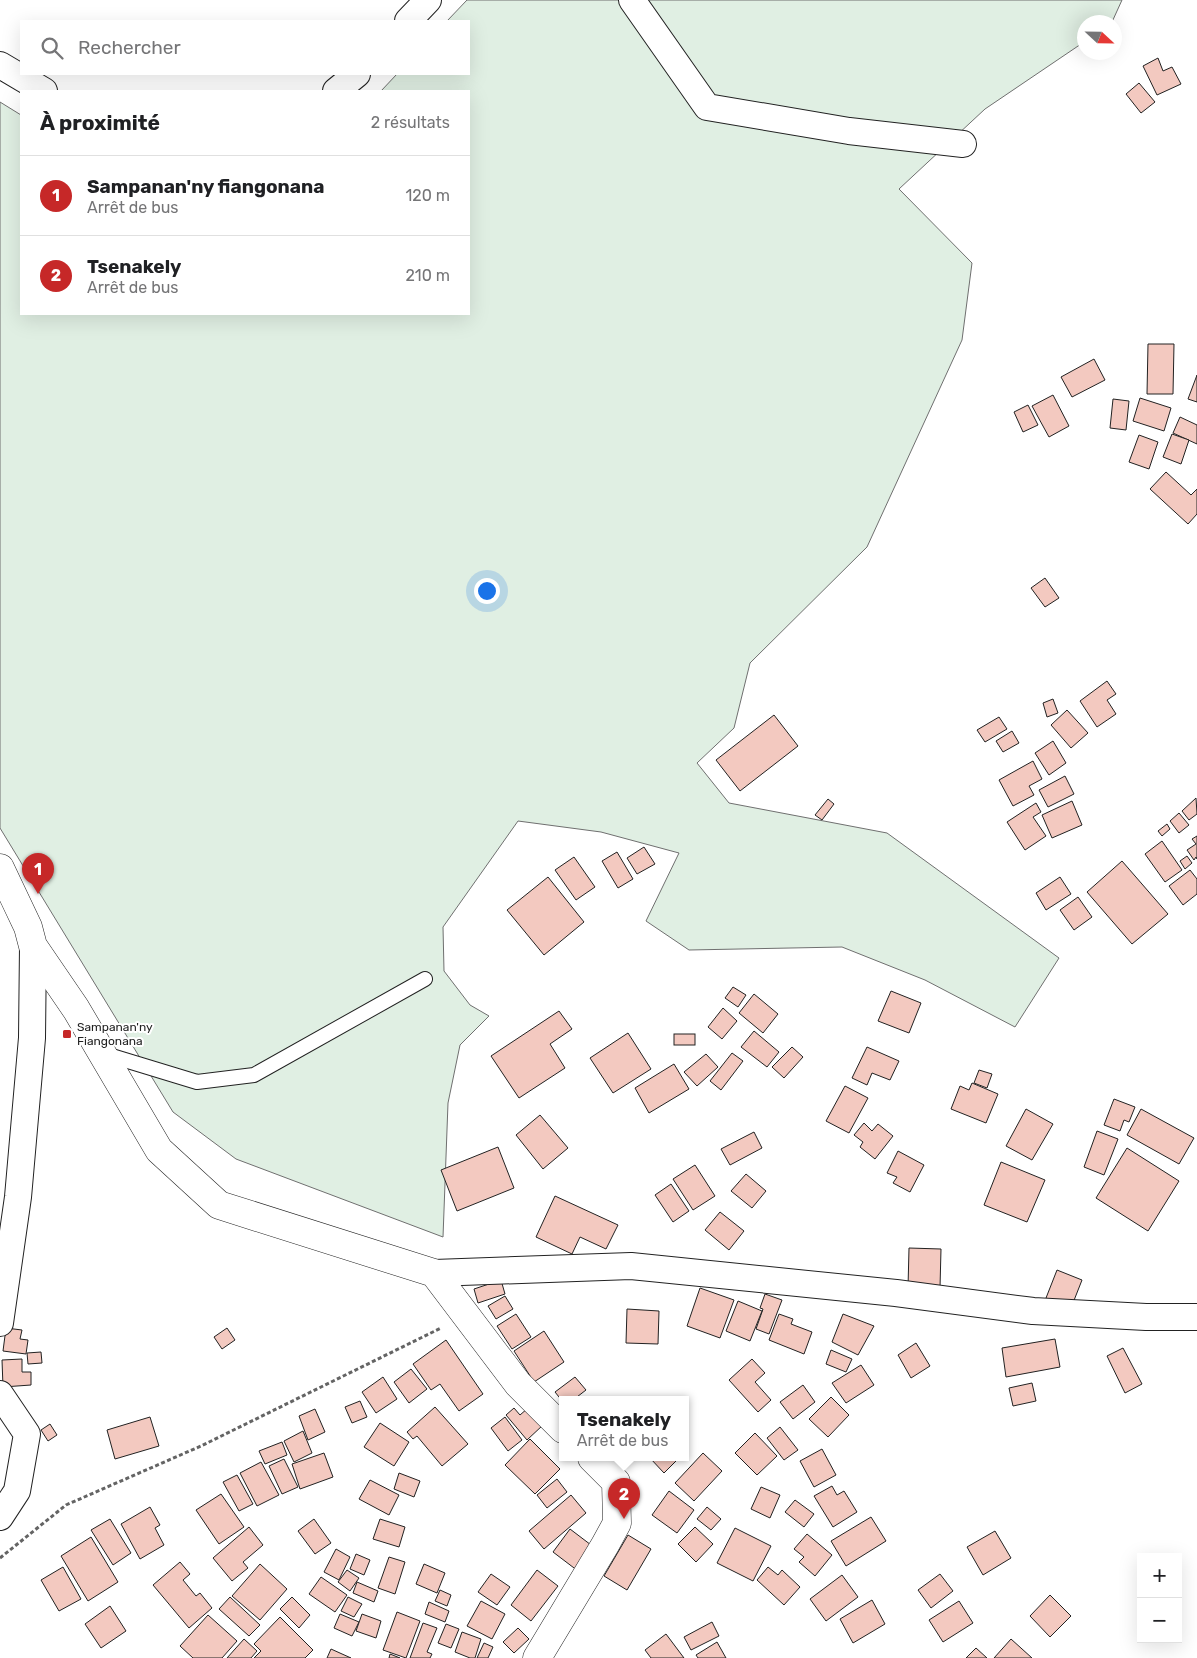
<!DOCTYPE html>
<html lang="fr">
<head>
<meta charset="utf-8">
<style>
  body { margin:0; font-family:Rubik,sans-serif; background:#f6f6f6; color:#202124 }
  .controls { position:absolute; right:15px; bottom:15px; display:grid; overflow:hidden; border-radius:0px; box-shadow:0 5px 20px #0002 }
  .controls button { width:45px; height:45px; display:grid; place-items:center; padding:0; border:0; border-bottom:1px solid #e0e0e0; background:#fff; color:#202124; font:25px sans-serif }
  .compass { position:absolute; left:1077px; top:15px; width:45px; height:45px; border-radius:50%; background:#fff; box-shadow:0 5px 20px #0002; rotate:112deg }
  .you { position:absolute; left:486px; top:590px; width:18px; height:18px; margin:-12px; border:4px solid #fff; border-radius:50%; background:#1a73e8; box-shadow:0 0 0 8px #1a73e833 }
  .badge { display:grid; place-items:center; width:32px; height:32px; border-radius:50%; background:#c62828; color:#fff; font-size:16px; font-weight:700 }
  .pin { position:absolute; translate:-50% -41px; filter:drop-shadow(0 1px 2px #0008) }
  .pin::after { content:''; position:absolute; top:26px; width:18px; height:15px; background:inherit; clip-path:polygon(0 0,100% 0,50% 100%) }
  .popup { position:absolute; left:559px; top:1396px; width:130px; height:65px; box-sizing:border-box; display:grid; place-content:center; border-radius:0px; background:#fff; filter:drop-shadow(0 1px 4px #0005); font-size:16px; white-space:nowrap; color:#757577 }
  .popup b { font-size:19px; color:#202124 }
  .popup::after { content:''; position:absolute; left:50%; top:100%; margin-left:-10px; border:10px solid transparent; border-top-color:#fff }
  .list { margin:0; padding:0; list-style:none }
  h2 { display:flex; justify-content:space-between; align-items:center; height:65px; margin:0; padding:0 20px; font-size:21px }
  h2 small { font-size:16px; font-weight:400; color:#757577 }
  .list li { display:grid; grid-template-columns:32px 1fr auto; gap:15px; align-items:center; box-sizing:border-box; height:80px; padding:0 20px; border-top:1px solid #e0e0e0 }
  .list b { display:block; font-size:19px; white-space:nowrap }
  .list p { margin:0; font-size:16px; white-space:nowrap; color:#757577 }
  .list em { font-size:16px; font-style:normal; color:#757577 }
  .icon { flex:none; width:28px; height:28px; fill:none; stroke:currentColor; stroke-width:2; stroke-linecap:round; stroke-linejoin:round }
  .map { position:relative; flex:none; width:1197px; height:1658px; overflow:hidden }
  .search { position:absolute; background:#fff; box-shadow:0 5px 20px #0002; left:20px; top:20px; width:450px; height:55px; display:flex; align-items:center; gap:12px; box-sizing:border-box; padding:0 18px; border-radius:0px; color:#757577; font-size:19px }
  .panel { position:absolute; background:#fff; box-shadow:0 5px 20px #0002; left:20px; top:90px; width:450px; height:225px; border-radius:0px }
  .map>svg:first-child { display:block }
  .green { fill:#e0efe3; stroke:#6f6f6f }
  .building { fill:#f3c9c0; stroke:#222 }
  .lines { fill:none; stroke-linecap:round; stroke-linejoin:round }
  .service-casing { stroke:#222; stroke-width:16 }
  .minor-casing { stroke:#222; stroke-width:28 }
  .tertiary-casing { stroke:#222; stroke-width:29 }
  .path { stroke:#646464; stroke-width:3; stroke-dasharray:4 2.5; stroke-linecap:butt }
  .service { stroke:#fff; stroke-width:14 }
  .minor { stroke:#fff; stroke-width:26 }
  .tertiary { stroke:#fff; stroke-width:28 }
  .poi-dot { fill:#c62828; stroke:#fff; stroke-width:2 }
  .labels { text-anchor:middle; dominant-baseline:central; stroke-width:4; stroke-linejoin:round; paint-order:stroke }
  .poi-label { font-size:12px; fill:#222; stroke:#fff; text-anchor:start }
</style>
</head>
<body>
<div class="map">
<svg width="1197" height="1658" viewBox="0 0 1197 1658">
  <rect width="100%" height="100%" fill="#fff"/>
  <path class="green" d="M467,0H1122L1112,22H1084V42L985,109L899,189L972,263L962,340L867,547L750,663L734,728L697,763L729,803L887,833L1059,958L1015,1027L925,980L842,947L689,950L646,921L679,853L601,832L518,821L443,927L444,971L470,1005L489,1016L460,1045L448,1103L443,1237L236,1159L173,1112L0,828V102L21,115V314H469V91H381L397,74H469V21H447Z"/>
  <g class="building">
    <path d="M1158,58L1163,71L1172,67L1181,84L1157,95L1143,66Z"/>
    <path d="M1139,83L1155,102L1141,113L1126,94Z"/>
    <path d="M1148,344H1174L1173,394H1147Z"/>
    <path d="M1094,359L1105,380L1072,397L1061,377Z"/>
    <path d="M1197,375V402L1188,399Z"/>
    <path d="M1053,395L1069,426L1049,437L1032,406Z"/>
    <path d="M1140,398L1171,408L1164,431L1133,421Z"/>
    <path d="M1113,399L1129,401L1126,430L1110,428Z"/>
    <path d="M1028,405L1038,425L1023,432L1014,412Z"/>
    <path d="M1180,417L1197,425V444L1173,433Z"/>
    <path d="M1172,434L1189,440L1181,464L1163,457Z"/>
    <path d="M1139,435L1158,442L1149,469L1129,462Z"/>
    <path d="M1166,472L1191,495L1197,489V514L1188,524L1150,489Z"/>
    <path d="M1045,578L1059,598L1045,607L1031,588Z"/>
    <path d="M1107,681L1116,694L1107,700L1116,714L1097,727L1080,701Z"/>
    <path d="M1053,699L1058,713L1047,717L1043,703Z"/>
    <path d="M1067,710L1088,733L1071,748L1051,725Z"/>
    <path d="M774,715L798,746L740,791L716,760Z"/>
    <path d="M999,717L1007,729L985,742L977,730Z"/>
    <path d="M1012,731L1019,743L1003,752L996,741Z"/>
    <path d="M1053,741L1066,763L1049,775L1035,753Z"/>
    <path d="M1033,761L1042,779L1029,786L1034,795L1013,806L999,780Z"/>
    <path d="M1065,776L1074,794L1048,807L1039,790Z"/>
    <path d="M1196,798L1197,814L1189,820L1182,811Z"/>
    <path d="M828,799L834,804L822,820L815,815Z"/>
    <path d="M1072,801L1082,825L1052,838L1042,815Z"/>
    <path d="M1036,803L1041,812L1033,817L1046,836L1025,850L1007,822Z"/>
    <path d="M1179,813L1189,825L1179,833L1170,821Z"/>
    <path d="M1167,824L1170,829L1162,836L1158,831Z"/>
    <path d="M1197,836V859L1196,857L1194,860L1187,850L1196,844L1192,839Z"/>
    <path d="M1162,841L1182,870L1165,882L1145,854Z"/>
    <path d="M644,847L655,864L637,874L627,858Z"/>
    <path d="M617,852L633,879L618,888L602,861Z"/>
    <path d="M1187,856L1192,863L1185,869L1180,861Z"/>
    <path d="M574,857L595,887L576,900L555,870Z"/>
    <path d="M1122,861L1168,914L1132,944L1087,892Z"/>
    <path d="M1190,870L1197,879V894L1183,905L1169,886Z"/>
    <path d="M548,877L584,922L544,955L507,910Z"/>
    <path d="M1060,877L1071,894L1046,910L1036,893Z"/>
    <path d="M1078,897L1092,917L1074,930L1060,910Z"/>
    <path d="M733,987L746,995L738,1007L725,998Z"/>
    <path d="M891,991L921,1003L909,1033L878,1021Z"/>
    <path d="M754,994L778,1014L763,1033L739,1013Z"/>
    <path d="M723,1008L737,1021L722,1039L708,1027Z"/>
    <path d="M559,1011L572,1029L550,1044L565,1068L519,1098L491,1056Z"/>
    <path d="M754,1031L779,1052L767,1067L741,1047Z"/>
    <path d="M628,1033L651,1069L613,1093L590,1058Z"/>
    <rect x="674" y="1034" width="21" height="11"/>
    <path d="M792,1047L803,1057L784,1078L772,1067Z"/>
    <path d="M867,1047L899,1061L890,1080L872,1073L867,1085L852,1078Z"/>
    <path d="M732,1053L743,1061L721,1090L710,1081Z"/>
    <path d="M706,1054L718,1067L697,1086L684,1072Z"/>
    <path d="M674,1064L689,1089L649,1113L635,1088Z"/>
    <path d="M979,1070L992,1074L987,1088L974,1083Z"/>
    <path d="M972,1083L998,1094L986,1123L951,1109L960,1086L969,1090Z"/>
    <path d="M845,1086L868,1098L849,1133L826,1121Z"/>
    <path d="M1114,1099L1135,1107L1129,1122L1124,1120L1120,1131L1104,1125Z"/>
    <path d="M1026,1109L1053,1124L1032,1160L1006,1146Z"/>
    <path d="M1141,1109L1194,1138L1179,1164L1127,1135Z"/>
    <path d="M540,1115L568,1148L543,1169L516,1135Z"/>
    <path d="M864,1123L872,1131L878,1124L893,1136L875,1159L860,1147L863,1142L854,1135Z"/>
    <path d="M1097,1131L1118,1139L1104,1175L1084,1167Z"/>
    <path d="M754,1132L762,1148L730,1165L721,1149Z"/>
    <path d="M498,1147L514,1188L457,1211L441,1170Z"/>
    <path d="M1127,1148L1179,1181L1148,1231L1096,1198Z"/>
    <path d="M898,1151L924,1165L910,1192L893,1183L897,1177L887,1173Z"/>
    <path d="M1001,1162L1045,1180L1027,1222L984,1205Z"/>
    <path d="M695,1165L715,1196L693,1210L673,1179Z"/>
    <path d="M746,1174L766,1191L752,1208L731,1191Z"/>
    <path d="M671,1184L689,1211L673,1222L655,1195Z"/>
    <path d="M555,1196L618,1225L606,1249L580,1237L572,1254L536,1237Z"/>
    <path d="M720,1212L744,1231L729,1250L705,1230Z"/>
    <path d="M909,1248L941,1249L940,1288H908Z"/>
    <path d="M1057,1270L1082,1280L1071,1308L1046,1298Z"/>
    <path d="M501,1280L505,1294L478,1303L474,1289Z"/>
    <path d="M700,1288L734,1300L720,1338L687,1326Z"/>
    <path d="M765,1294L782,1300L769,1334L756,1329L763,1309L760,1308Z"/>
    <path d="M505,1296L513,1309L496,1319L488,1306Z"/>
    <path d="M738,1301L762,1311L750,1341L726,1331Z"/>
    <path d="M627,1309L659,1311L658,1344L626,1343Z"/>
    <path d="M516,1314L531,1337L512,1349L497,1326Z"/>
    <path d="M779,1314L793,1319L791,1324L812,1332L804,1354L769,1340Z"/>
    <path d="M843,1314L874,1326L858,1355L832,1342Z"/>
    <path d="M6,1328L22,1330L20,1339L28,1340L26,1354L3,1351Z"/>
    <path d="M227,1328L235,1340L222,1349L214,1337Z"/>
    <path d="M544,1331L564,1362L534,1382L514,1351Z"/>
    <path d="M1055,1339L1060,1367L1006,1377L1002,1348Z"/>
    <path d="M446,1340L483,1394L459,1411L440,1384L431,1390L413,1364Z"/>
    <path d="M916,1343L930,1366L911,1378L898,1355Z"/>
    <path d="M1123,1348L1142,1384L1125,1393L1107,1356Z"/>
    <path d="M831,1350L852,1359L846,1372L826,1364Z"/>
    <path d="M41,1352L42,1363L28,1364L27,1353Z"/>
    <path d="M22,1359V1372H31V1385L3,1387L2,1360Z"/>
    <path d="M752,1359L765,1373L755,1382L771,1400L758,1412L729,1380Z"/>
    <path d="M861,1365L874,1385L846,1403L832,1383Z"/>
    <path d="M411,1369L427,1389L409,1403L394,1382Z"/>
    <path d="M383,1377L397,1399L376,1413L362,1392Z"/>
    <path d="M575,1377L586,1390L573,1400H563V1402L555,1392Z"/>
    <path d="M1032,1383L1036,1401L1013,1406L1009,1388Z"/>
    <path d="M803,1385L815,1402L793,1419L780,1402Z"/>
    <path d="M831,1397L849,1415L828,1437L809,1419Z"/>
    <path d="M360,1401L367,1417L352,1423L345,1407Z"/>
    <path d="M435,1407L468,1444L442,1466L417,1436L413,1439L407,1432Z"/>
    <path d="M514,1408L520,1415L528,1408L543,1425L527,1440L506,1415Z"/>
    <path d="M315,1409L325,1432L308,1440L299,1416Z"/>
    <path d="M150,1417L159,1446L115,1459L107,1430Z"/>
    <path d="M505,1417L522,1440L508,1451L491,1428Z"/>
    <path d="M380,1423L409,1442L394,1466L364,1447Z"/>
    <path d="M50,1424L57,1435L48,1441L41,1430Z"/>
    <path d="M780,1427L798,1450L784,1460L767,1438Z"/>
    <path d="M303,1431L312,1453L294,1462L284,1441Z"/>
    <path d="M755,1433L777,1456L757,1475L735,1453Z"/>
    <path d="M530,1439L560,1469L535,1494L505,1465Z"/>
    <path d="M282,1442L287,1455L265,1464L259,1451Z"/>
    <path d="M822,1449L836,1475L814,1487L800,1461Z"/>
    <path d="M324,1453L333,1477L300,1489L292,1464Z"/>
    <path d="M703,1453L722,1471L694,1501L675,1483Z"/>
    <path d="M607,1458H622L626,1464L617,1471Z"/>
    <path d="M650,1458H673L676,1461L664,1473Z"/>
    <path d="M284,1459L298,1487L282,1494L269,1466Z"/>
    <path d="M261,1462L279,1495L257,1506L240,1473Z"/>
    <path d="M399,1473L420,1481L414,1497L394,1489Z"/>
    <path d="M237,1475L253,1504L239,1511L223,1482Z"/>
    <path d="M557,1479L567,1492L547,1508L537,1495Z"/>
    <path d="M370,1480L399,1495L389,1515L359,1499Z"/>
    <path d="M832,1486L837,1495L844,1491L857,1512L833,1527L814,1496Z"/>
    <path d="M761,1487L780,1495L770,1518L751,1509Z"/>
    <path d="M669,1491L694,1510L677,1533L652,1515Z"/>
    <path d="M221,1494L244,1527L219,1544L196,1510Z"/>
    <path d="M571,1495L586,1513L544,1549L529,1531Z"/>
    <path d="M795,1500L814,1514L804,1527L785,1512Z"/>
    <path d="M150,1507L160,1525L155,1528L164,1545L140,1559L121,1524Z"/>
    <path d="M707,1507L721,1519L711,1530L697,1519Z"/>
    <path d="M871,1517L886,1541L846,1566L831,1541Z"/>
    <path d="M110,1519L131,1553L113,1565L91,1530Z"/>
    <path d="M314,1519L331,1543L315,1554L298,1531Z"/>
    <path d="M380,1519L405,1527L399,1547L373,1539Z"/>
    <path d="M249,1527L263,1545L243,1562L248,1568L232,1581L213,1558Z"/>
    <path d="M695,1527L713,1544L696,1562L678,1544Z"/>
    <path d="M735,1528L771,1546L753,1581L717,1563Z"/>
    <path d="M570,1529L595,1548L578,1571L553,1552Z"/>
    <path d="M995,1531L1011,1558L983,1575L967,1547Z"/>
    <path d="M807,1534L832,1555L815,1576L799,1562L804,1557L794,1549Z"/>
    <path d="M628,1535L651,1549L627,1590L604,1576Z"/>
    <path d="M91,1537L118,1582L88,1601L61,1556Z"/>
    <path d="M336,1549L350,1557L339,1580L324,1572Z"/>
    <path d="M356,1554L370,1560L364,1575L350,1569Z"/>
    <path d="M389,1557L405,1562L395,1594L378,1588Z"/>
    <path d="M180,1562L190,1574L183,1580L196,1596L200,1593L212,1608L189,1628L153,1585Z"/>
    <path d="M260,1564L287,1589L260,1620L232,1596Z"/>
    <path d="M424,1564L445,1573L437,1593L416,1584Z"/>
    <path d="M63,1567L81,1599L59,1611L41,1580Z"/>
    <path d="M768,1567L778,1575L782,1570L800,1587L784,1605L757,1580Z"/>
    <path d="M347,1570L359,1578L350,1591L338,1582Z"/>
    <path d="M537,1570L558,1586L531,1621L511,1605Z"/>
    <path d="M491,1574L510,1587L497,1605L478,1592Z"/>
    <path d="M940,1574L953,1591L931,1608L918,1590Z"/>
    <path d="M842,1575L858,1597L826,1621L810,1599Z"/>
    <path d="M321,1577L347,1595L335,1612L309,1594Z"/>
    <path d="M357,1582L378,1591L374,1602L353,1593Z"/>
    <path d="M440,1590L451,1595L447,1606L435,1601Z"/>
    <path d="M1050,1595L1071,1616L1050,1637L1030,1616Z"/>
    <path d="M230,1597L260,1625L249,1636L219,1609Z"/>
    <path d="M292,1597L310,1615L299,1628L280,1609Z"/>
    <path d="M348,1597L362,1604L354,1617L341,1611Z"/>
    <path d="M872,1600L885,1624L853,1643L840,1619Z"/>
    <path d="M481,1601L505,1614L492,1639L467,1626Z"/>
    <path d="M959,1601L973,1623L943,1642L929,1620Z"/>
    <path d="M429,1602L449,1611L445,1622L425,1614Z"/>
    <path d="M110,1606L126,1631L101,1648L85,1624Z"/>
    <path d="M397,1612L420,1621L406,1658L383,1650Z"/>
    <path d="M340,1614L359,1622L352,1636L334,1628Z"/>
    <path d="M362,1614L381,1621L376,1638L356,1631Z"/>
    <path d="M208,1615L237,1641L222,1658H193L180,1646Z"/>
    <path d="M280,1617L313,1650L305,1658H254L261,1651L254,1644Z"/>
    <path d="M712,1622L719,1636L691,1650L684,1637Z"/>
    <path d="M423,1623L437,1628L427,1652L432,1654L430,1658H410Z"/>
    <path d="M446,1624L459,1629L451,1648L438,1643Z"/>
    <path d="M518,1628L529,1639L514,1653L503,1642Z"/>
    <path d="M462,1632L481,1639L475,1658H470L455,1652Z"/>
    <path d="M666,1634L684,1658H651L645,1650Z"/>
    <path d="M244,1639L257,1651L251,1658H227Z"/>
    <path d="M1011,1639L1032,1658H994Z"/>
    <path d="M717,1642L726,1658H698L696,1655Z"/>
    <path d="M484,1643L493,1647L488,1658H477Z"/>
    <path d="M976,1648L987,1658H966Z"/>
    <path d="M331,1649L351,1658H327Z"/>
    <path d="M390,1654L400,1658H389Z"/>
  </g>
  <g class="lines">
    <defs>
      <path id="service" d="M105,1054L197,1082L254,1075L425,979"/>
      <g id="minor">
        <path d="M632,0L707,107L849,131L963,144"/>
        <path d="M408,21L428,0"/>
        <path d="M0,65L44,91"/>
        <path d="M336,91L357,74"/>
        <path d="M434,1273L631,1266L896,1293L1033,1311L1146,1317H1197"/>
        <path d="M0,1323L18,1197L32,1038L33,946"/>
        <path d="M0,1394L27,1434L17,1491L0,1517"/>
      </g>
      <g id="tertiary">
        <path d="M0,868L28,927L33,946L76,1009L159,1150L219,1205L434,1273L518,1384L563,1429"/>
        <path d="M537,1658L605,1545L617,1523L616,1482L592,1458"/>
      </g>
    </defs>
    <use href="#service" class="service-casing"/>
    <use href="#minor" class="minor-casing"/>
    <use href="#tertiary" class="tertiary-casing"/>
    <path class="path" d="M0,1558L66,1505L201,1446L441,1328"/>
    <use href="#service" class="service"/>
    <use href="#minor" class="minor"/>
    <use href="#tertiary" class="tertiary"/>
  </g>
  <rect class="poi-dot" x="62" y="1029" width="10" height="10" rx="2.5"/>
  <g class="labels">
    <g class="poi-label">
      <text x="77" y="1027">Sampanan'ny<tspan x="77" dy="14">Fiangonana</tspan></text>
    </g>
  </g>
</svg>
<div class="controls">
<button>+</button>
<button>−</button>
</div>
<svg class="compass" viewBox="-18 -18 36 36"><path d="M0-13l5 13h-10z" fill="#e53935"/><path d="M0 13l5-13h-10z" fill="#757577"/></svg>
<div class="you"></div>
<div class="pin badge" style="left:38px;top:894px">1</div>
<div class="pin badge" style="left:624px;top:1519px">2</div>
<div class="popup"><b>Tsenakely</b>Arrêt de bus</div>
<div class="search"><svg class="icon" aria-label="search" viewBox="0 0 24 24"><circle cx="10" cy="10" r="6"/><path d="M15 15l6 6"/></svg>Rechercher</div>
<section class="panel">
<h2>À proximité<small>2 résultats</small></h2>
<ul class="list">
<li><span class="badge">1</span><div><b>Sampanan'ny fiangonana</b><p>Arrêt de bus</p></div><em>120 m</em></li>
<li><span class="badge">2</span><div><b>Tsenakely</b><p>Arrêt de bus</p></div><em>210 m</em></li>
</ul>
</section>
</div>
</body>
</html>
